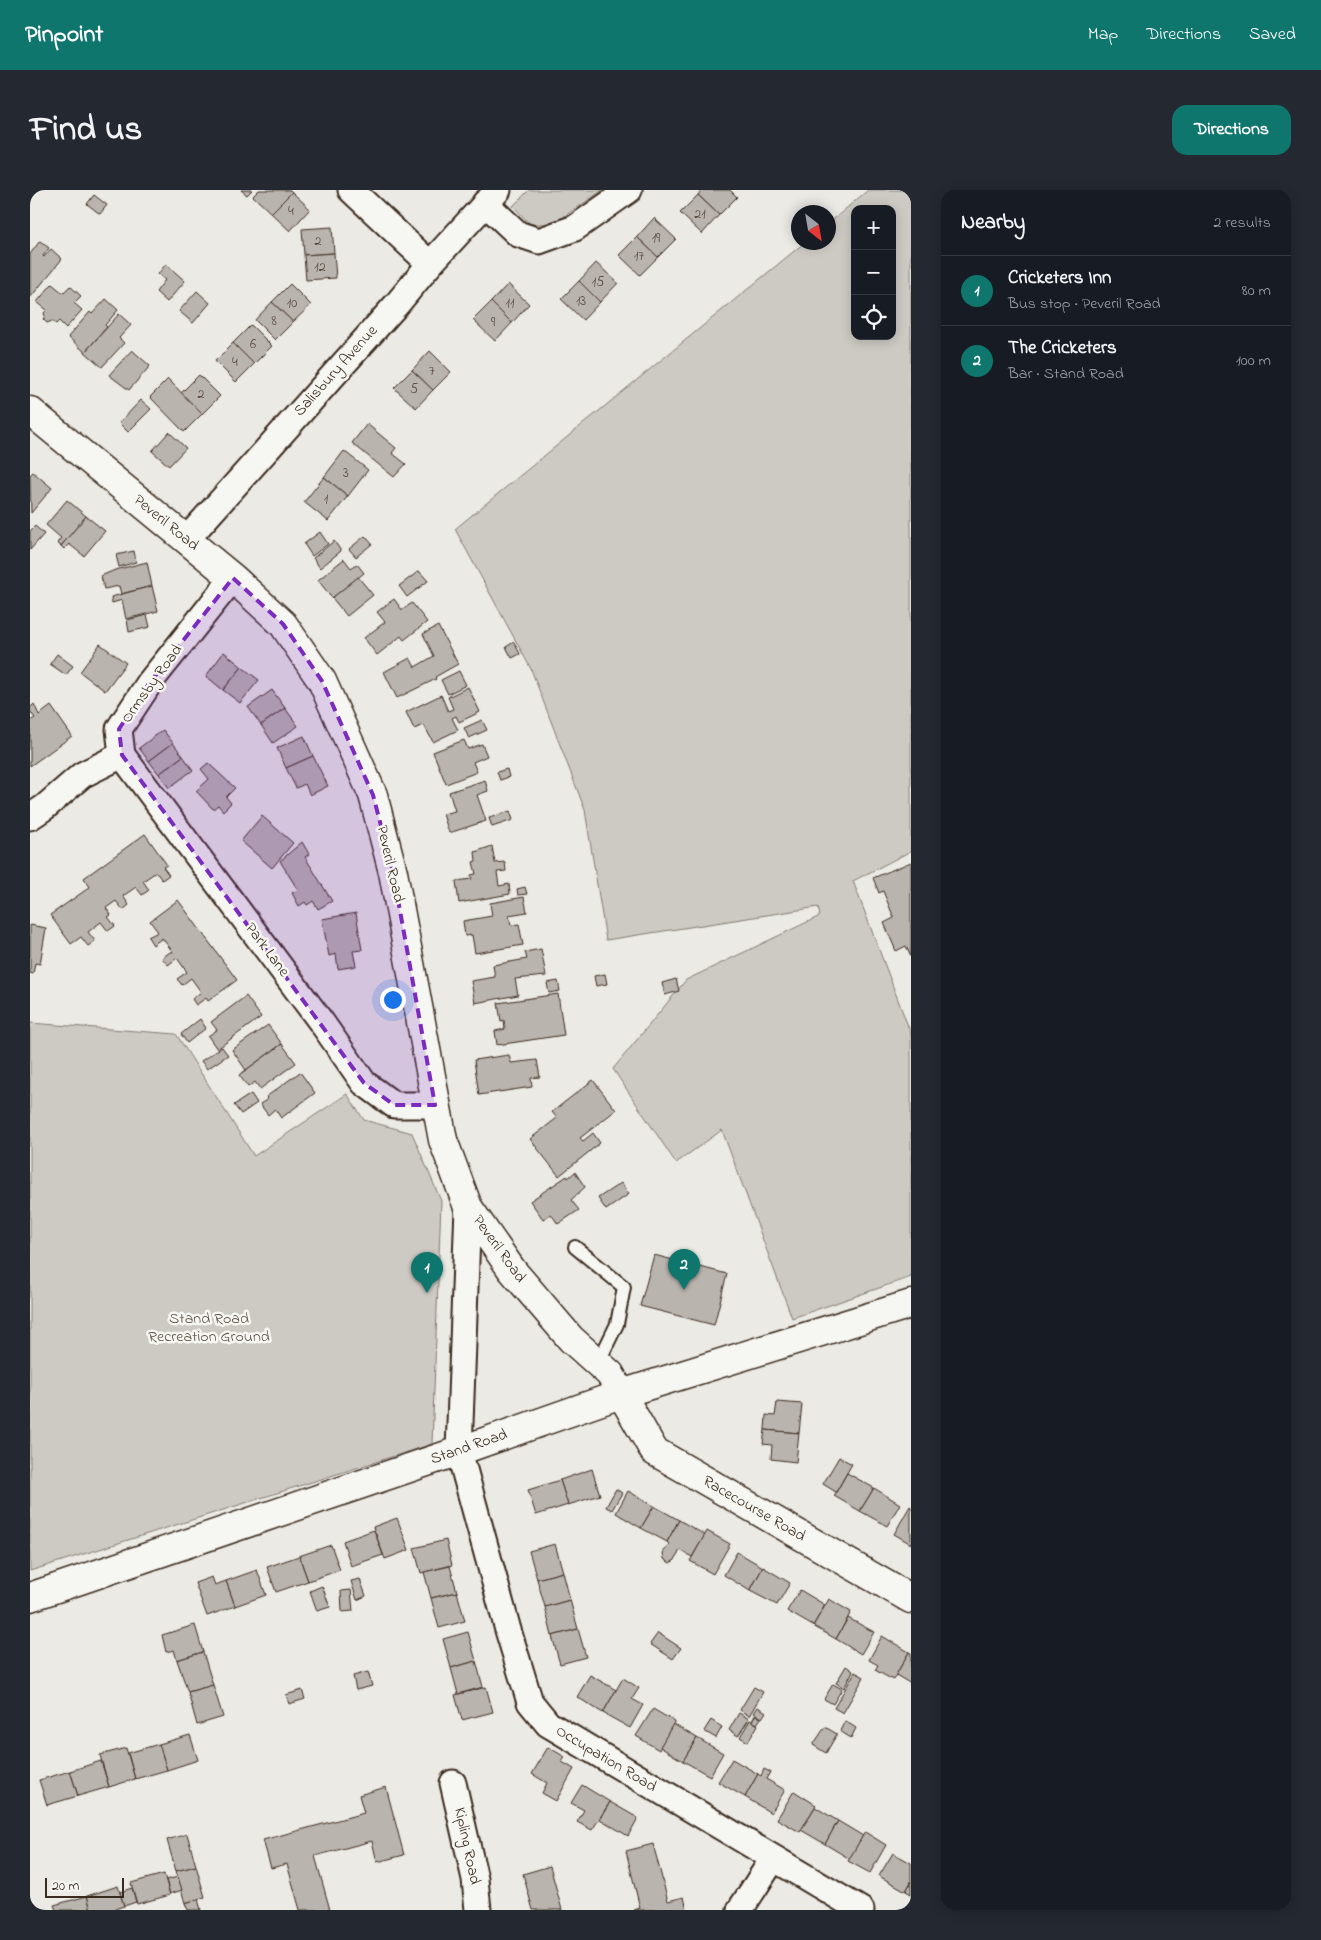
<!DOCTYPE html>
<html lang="en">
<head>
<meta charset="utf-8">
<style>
  body { margin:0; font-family:"Indie Flower",sans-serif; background:#242831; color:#f1f3f6 }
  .controls { position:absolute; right:15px; top:15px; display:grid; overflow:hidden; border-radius:10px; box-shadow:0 2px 12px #0003 }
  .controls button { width:45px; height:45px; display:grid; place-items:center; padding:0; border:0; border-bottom:1px solid #363941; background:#171b24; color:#f1f3f6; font:25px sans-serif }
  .compass { position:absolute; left:761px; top:15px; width:45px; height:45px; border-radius:50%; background:#171b24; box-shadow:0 2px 12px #0003; rotate:149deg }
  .scale { position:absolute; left:15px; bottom:12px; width:79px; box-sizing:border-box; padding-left:5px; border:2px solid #3b2a1e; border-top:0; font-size:14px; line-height:18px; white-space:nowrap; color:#3b2a1e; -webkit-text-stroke:4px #f6f6f2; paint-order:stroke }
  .you { position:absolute; left:362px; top:809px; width:18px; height:18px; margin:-12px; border:4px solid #fff; border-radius:50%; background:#1a73e8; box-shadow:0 0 0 8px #1a73e833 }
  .badge { display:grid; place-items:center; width:32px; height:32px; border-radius:50%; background:#0f766e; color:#fff; font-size:16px; font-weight:700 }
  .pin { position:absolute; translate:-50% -41px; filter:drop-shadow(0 1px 2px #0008) }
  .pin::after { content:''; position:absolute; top:26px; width:18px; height:15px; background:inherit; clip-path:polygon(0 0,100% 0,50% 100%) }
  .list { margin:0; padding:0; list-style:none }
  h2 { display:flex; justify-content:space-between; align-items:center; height:65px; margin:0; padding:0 20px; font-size:21px }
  h2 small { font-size:16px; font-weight:400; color:#9ea1a6 }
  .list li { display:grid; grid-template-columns:32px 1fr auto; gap:15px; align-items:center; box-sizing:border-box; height:70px; padding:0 20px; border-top:1px solid #363941 }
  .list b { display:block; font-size:19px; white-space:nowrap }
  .list p { margin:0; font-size:16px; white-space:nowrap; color:#9ea1a6 }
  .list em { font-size:16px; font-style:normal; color:#9ea1a6 }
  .icon { flex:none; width:28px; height:28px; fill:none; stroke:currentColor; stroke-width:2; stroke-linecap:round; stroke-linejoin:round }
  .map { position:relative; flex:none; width:881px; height:1720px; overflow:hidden; border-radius:15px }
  header { display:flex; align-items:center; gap:30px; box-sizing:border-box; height:70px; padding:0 25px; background:#0f766e; color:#fff }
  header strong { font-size:24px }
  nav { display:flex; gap:28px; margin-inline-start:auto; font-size:18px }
  .intro { display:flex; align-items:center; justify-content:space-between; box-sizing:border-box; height:120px; padding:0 30px }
  h1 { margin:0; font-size:35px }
  .button { padding:12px 22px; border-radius:15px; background:#0f766e; color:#fff; font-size:18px; font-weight:700 }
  main { display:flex; gap:30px; padding:0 30px }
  aside { flex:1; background:#171b24; border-radius:15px; box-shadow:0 2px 12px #0003 }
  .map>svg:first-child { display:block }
  .green { fill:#cdcac4; stroke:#847a71; fill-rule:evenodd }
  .building { fill:#bab4ae; stroke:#3b2a1e }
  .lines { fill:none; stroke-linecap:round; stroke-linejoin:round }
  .lane-casing { stroke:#3b2a1e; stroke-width:16 }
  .street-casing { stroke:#3b2a1e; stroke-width:29 }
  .secondary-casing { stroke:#3b2a1e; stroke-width:31 }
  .lane { stroke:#f6f6f2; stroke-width:12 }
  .street { stroke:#f6f6f2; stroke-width:25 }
  .secondary { stroke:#f6f6f2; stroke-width:28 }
  .marked { fill:#7b2cbf; fill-opacity:0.2; stroke:#7b2cbf; stroke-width:4; stroke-dasharray:10 6; stroke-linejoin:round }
  .labels { text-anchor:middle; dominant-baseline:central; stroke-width:5; stroke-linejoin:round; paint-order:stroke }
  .number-label { font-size:14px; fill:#5b4c42 }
  .street-label { font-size:16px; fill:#3b2a1e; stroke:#f6f6f2 }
  .park-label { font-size:16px; fill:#605248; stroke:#f6f6f2 }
</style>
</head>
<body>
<header>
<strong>Pinpoint</strong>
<nav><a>Map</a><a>Directions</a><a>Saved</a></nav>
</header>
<div class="intro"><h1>Find us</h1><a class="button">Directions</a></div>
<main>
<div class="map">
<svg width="881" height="1720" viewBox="0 0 881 1720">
  <rect width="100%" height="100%" fill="#ebeae5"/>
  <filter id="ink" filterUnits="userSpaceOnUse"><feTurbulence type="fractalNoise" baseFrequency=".02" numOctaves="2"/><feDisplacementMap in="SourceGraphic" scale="10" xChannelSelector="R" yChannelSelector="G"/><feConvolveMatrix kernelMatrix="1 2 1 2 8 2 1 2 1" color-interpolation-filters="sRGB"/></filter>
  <g filter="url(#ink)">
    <g class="green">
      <path d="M499,0H573L523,34H500L483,16Z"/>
      <path d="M838,0H879L881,2V661L823,691L881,844V1087L762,1128L692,940L646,973L583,879L656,790L790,726L788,717L576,750L555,620L501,479L425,339L774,53L798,52L799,33ZM825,19H862V146H825Z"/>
      <path d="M0,833L146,844L224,966L317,904L334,930L382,943L411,1011L402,1254L0,1381Z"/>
    </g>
    <g class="building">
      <path d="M211,0H222L217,5Z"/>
      <path d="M229,0H260L262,2L241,23L223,6Z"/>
      <path d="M672,0H700L707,7L689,25L668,5Z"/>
      <path d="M262,2L280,19L260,41L241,23Z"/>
      <path d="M64,5L77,15L70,24L57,14Z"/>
      <path d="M668,5L689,25L672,44L650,23Z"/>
      <path d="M624,28L646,49L628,67L607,47Z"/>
      <path d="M302,37L304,63L274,65L272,39Z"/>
      <path d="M607,47L628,67L610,85L589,65Z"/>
      <path d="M10,51L19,58L13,66L14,67L21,59L32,69L0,108V64Z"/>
      <path d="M304,63L306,88L276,90L274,65Z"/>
      <path d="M566,73L588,93L570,112L549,91Z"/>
      <path d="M136,74L155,91L137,112L126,102L135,90L128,84Z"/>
      <path d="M549,91L570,112L553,130L531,109Z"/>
      <path d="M22,94L33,103L40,96L51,106L44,113L52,120L36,138L29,131L26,134L22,131L17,133L13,129L15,126L14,123L17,120L7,112Z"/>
      <path d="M260,94L281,115L263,132L242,112Z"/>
      <path d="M478,94L499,114L482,133L461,112Z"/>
      <path d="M167,101L180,113L163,133L149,121Z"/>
      <path d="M76,109L88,120L75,135L77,137L55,162L38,147L60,122L62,124Z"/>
      <path d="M242,112L263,132L245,150L225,130Z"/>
      <path d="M461,112L482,133L465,151L443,130Z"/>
      <path d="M89,124L101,135L89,148L94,153L72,177L55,162Z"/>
      <path d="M221,135L242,156L224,174L203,153Z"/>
      <path d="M203,153L224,174L206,192L185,171Z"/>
      <path d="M102,160L120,176L99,200L79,185Z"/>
      <path d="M400,161L421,182L403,200L382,180Z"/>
      <path d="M382,180L403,200L386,218L364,198Z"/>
      <path d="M169,185L190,206L172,224L151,203Z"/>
      <path d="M138,189L172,224L154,242L120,207Z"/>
      <path d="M111,210L121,219L98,242L89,233Z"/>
      <path d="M337,234L366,258L362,263L376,274L364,287L322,253Z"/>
      <path d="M139,242L156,258L139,276L122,261Z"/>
      <path d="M314,261L338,280L318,306L294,287Z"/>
      <path d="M3,282L22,298L1,323L0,285Z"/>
      <path d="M294,287L318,306L298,331L274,312Z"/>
      <path d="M37,310L56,326L31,356L27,353L31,348L16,335Z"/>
      <path d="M56,326L75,341L54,366L39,354L34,359L31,356Z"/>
      <path d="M5,336L14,344L0,360V341Z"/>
      <path d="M290,342L298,354L282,366L274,354Z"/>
      <path d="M335,346L342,354L326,367L319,359Z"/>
      <path d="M304,351L311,361L290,378L283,368Z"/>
      <path d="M104,361L106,372L89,377L86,365Z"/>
      <path d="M314,369L321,378L327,374L334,383L302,408L288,390Z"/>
      <path d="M117,372L122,396L91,404L89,396L74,399L71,386L85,380Z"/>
      <path d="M389,381L398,391L377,407L369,396Z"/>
      <path d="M328,387L343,405L317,426L302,408Z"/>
      <path d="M122,396L128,421L96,429L92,410L82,413L81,407Z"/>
      <path d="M364,409L372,420L382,413L397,432L374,450L371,446L347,465L334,448L355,432L347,422Z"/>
      <path d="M117,425L120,437L99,442L97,430Z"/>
      <path d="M408,436L428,474L405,487L406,489L367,508L354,482L380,468L385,477L404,466L393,444Z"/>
      <path d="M484,452L490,464L482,468L476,457Z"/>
      <path d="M70,454L96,473L75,501L50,482Z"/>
      <path d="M194,462L212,477L193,500L176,486Z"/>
      <path d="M27,464L43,476L36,485L20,474Z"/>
      <path d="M212,477L229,490L210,513L193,500Z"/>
      <path d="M429,481L436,495L418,504L411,490Z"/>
      <path d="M438,497L450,522L429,532L426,526L422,528L428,540L403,552L394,535L384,539L376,522L411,505L418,521L423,519L418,507Z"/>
      <path d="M242,500L255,518L231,535L218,517Z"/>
      <path d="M4,514L9,525L21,516L42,546L0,576V531L5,528L0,521V518Z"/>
      <path d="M255,518L268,536L243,553L231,535Z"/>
      <path d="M452,530L457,540L439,548L434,538Z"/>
      <path d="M133,540L143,553L119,571L109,558Z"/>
      <path d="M274,546L283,566L256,578L247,558Z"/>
      <path d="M434,550L438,559L452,554L457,566L443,572L447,582L416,594L403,562Z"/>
      <path d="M143,553L153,566L129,584L119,571Z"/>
      <path d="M153,566L163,580L139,598L129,584Z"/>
      <path d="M283,566L298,596L280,605L275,594L266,598L256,578Z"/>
      <path d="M178,573L205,598L196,607L201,613L193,621L188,615L183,619L166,601L179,589L171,579Z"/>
      <path d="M477,579L479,587L470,590L467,582Z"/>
      <path d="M455,590L458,601L447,605L456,631L419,643L413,624L425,621L419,602Z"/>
      <path d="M480,621L483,630L462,637L459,628Z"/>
      <path d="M232,626L263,653L242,678L211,651Z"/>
      <path d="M115,644L137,675L133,677L139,685L132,690L126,682L113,691L119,700L112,705L106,697L93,706L99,715L93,720L86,711L76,718L81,725L78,727L85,736L78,741L71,732L58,742L65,751L58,756L51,747L41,754L20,725L60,697L54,688Z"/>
      <path d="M272,652L279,664L275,667L302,711L288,719L283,711L277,715L275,712L269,716L262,703L268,700L250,671Z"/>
      <path d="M462,656L465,673L475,672L476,681L467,682L469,696L479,694L480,704L429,713L426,691L442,689L441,685L446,684L443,672L446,671L445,662Z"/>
      <path d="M881,672V767L876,756L866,761L854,733L864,728L853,701L849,703L843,688Z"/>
      <path d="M495,697L497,704L488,705L487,699Z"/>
      <path d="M494,707L497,722L479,725L481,735L489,734L493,755L445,763L442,745L435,746L433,731L462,726L460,713Z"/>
      <path d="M148,710L207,790L178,811L176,808L166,815L162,809L171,802L161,788L152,795L147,789L157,782L147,768L138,775L132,768L140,762H143L132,748L123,755L118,747L128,742L120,731Z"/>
      <path d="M326,723L332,760L323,761L326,776L308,779L306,764L299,766L292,729Z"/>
      <path d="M0,735L16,738L10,774L5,773L3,784L0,783Z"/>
      <path d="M511,759L516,786L485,789L488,805L445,813L441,791L465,787L463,775L497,769L495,762Z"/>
      <path d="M575,784L577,794L566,796L564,786Z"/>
      <path d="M646,789L649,801L635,805L632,793Z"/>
      <path d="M528,791L530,801L519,803L517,793Z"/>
      <path d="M528,804L534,845L467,855L465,841L475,839L474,830L471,831L468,813Z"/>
      <path d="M216,806L231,827L187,859L178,846L187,840L181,832Z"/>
      <path d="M170,829L176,838L157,853L151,844Z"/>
      <path d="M238,835L252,854L216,880L202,860Z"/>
      <path d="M252,854L266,873L230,899L225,892L218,897L209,885Z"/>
      <path d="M192,857L198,865L177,879L171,871Z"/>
      <path d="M479,865L481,873L507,870L510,887L501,888L502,897L449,905L444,870Z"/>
      <path d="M270,882L285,903L251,928L245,919L238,925L230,914L238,909L236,907Z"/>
      <path d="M563,890L586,920L550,948L553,951L563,943L570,953L529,986L500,949L527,928L522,922Z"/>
      <path d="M221,904L227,913L211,924L204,915Z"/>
      <path d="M545,982L555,997L541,1010L549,1020L528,1034L521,1024L513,1029L500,1011L537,986L538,988Z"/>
      <path d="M591,993L599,1004L576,1020L568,1008Z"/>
      <path d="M624,1065L697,1084L684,1135L610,1116Z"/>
      <path d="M747,1212L772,1214L769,1243L735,1240L736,1225L745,1226Z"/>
      <path d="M735,1240L769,1243L766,1272L741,1269L742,1255L733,1254Z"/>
      <path d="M809,1267L822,1274L806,1302L793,1294Z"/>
      <path d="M562,1279L570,1305L538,1315L530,1290Z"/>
      <path d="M817,1283L844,1298L830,1321L804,1306Z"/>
      <path d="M530,1290L538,1315L506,1325L498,1300Z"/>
      <path d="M844,1298L870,1314L857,1336L830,1321Z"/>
      <path d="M586,1299L592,1303L582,1320L576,1317Z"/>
      <path d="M598,1301L624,1316L611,1338L586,1323Z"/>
      <path d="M624,1316L649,1330L637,1352L611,1338Z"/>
      <path d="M880,1316L881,1317V1354L864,1344Z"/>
      <path d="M367,1328L379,1360L355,1369L343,1337Z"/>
      <path d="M649,1330L675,1345L662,1367L650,1360L645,1370L640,1373L634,1369L633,1363L639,1354L637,1352Z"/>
      <path d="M344,1340L353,1365L321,1376L313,1351Z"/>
      <path d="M677,1341L700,1354L683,1384L660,1371Z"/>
      <path d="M416,1350L422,1375L391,1383L384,1358Z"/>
      <path d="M525,1354L533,1382L507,1389L499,1361Z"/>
      <path d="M301,1355L310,1380L278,1391L269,1366Z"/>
      <path d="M707,1362L733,1377L720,1401L694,1385Z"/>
      <path d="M269,1366L278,1391L246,1402L237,1377Z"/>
      <path d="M420,1376L427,1402L401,1408L394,1382Z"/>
      <path d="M733,1377L760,1393L747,1415L720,1401Z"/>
      <path d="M227,1380L236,1405L205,1416L196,1391Z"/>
      <path d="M533,1382L540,1410L515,1417L507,1389Z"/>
      <path d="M182,1387L185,1395L196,1391L205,1416L177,1426L165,1393Z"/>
      <path d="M330,1389L336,1406L327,1410L321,1391Z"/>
      <path d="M292,1396L300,1417L287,1421L280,1401Z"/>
      <path d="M321,1400L323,1421L312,1422L311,1401Z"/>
      <path d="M770,1400L795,1415L783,1436L757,1421Z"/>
      <path d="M427,1402L435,1431L409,1438L401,1408Z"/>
      <path d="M799,1409L821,1422L806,1449L783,1436Z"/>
      <path d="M540,1410L548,1439L522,1446L515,1417Z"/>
      <path d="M818,1428L844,1442L831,1464L806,1449Z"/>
      <path d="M165,1435L173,1462L147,1470L144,1460L136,1462L132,1445Z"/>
      <path d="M548,1439L556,1467L530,1474L522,1446Z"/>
      <path d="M438,1442L446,1471L421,1478L413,1449Z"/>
      <path d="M628,1443L651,1458L643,1469L620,1454Z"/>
      <path d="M852,1446L879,1462L863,1490L845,1480L848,1475L839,1470Z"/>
      <path d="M173,1462L183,1495L158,1502L147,1470Z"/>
      <path d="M879,1462L881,1463V1494L866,1485Z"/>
      <path d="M446,1471L453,1497L428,1504L421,1478Z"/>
      <path d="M816,1476L823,1481L814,1498L806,1493Z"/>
      <path d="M338,1482L342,1496L326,1500L323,1486Z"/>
      <path d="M825,1482L834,1487L813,1523L804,1518Z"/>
      <path d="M560,1485L586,1500L573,1523L547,1507Z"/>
      <path d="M593,1488L609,1498L602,1509L613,1515L600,1538L573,1523Z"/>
      <path d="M803,1494L812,1499L803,1514L794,1509Z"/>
      <path d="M183,1495L193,1527L167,1535L158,1502Z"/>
      <path d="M456,1497L463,1522L432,1530L425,1505Z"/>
      <path d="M724,1497L733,1502L719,1526L710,1520Z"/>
      <path d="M272,1500L275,1509L259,1514L256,1505Z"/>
      <path d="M728,1517L736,1522L732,1528L724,1523Z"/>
      <path d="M623,1519L645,1532L629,1560L606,1546Z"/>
      <path d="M709,1523L719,1529L708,1546L699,1540Z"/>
      <path d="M725,1525L731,1528L727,1534L722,1531Z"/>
      <path d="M681,1530L692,1537L686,1548L674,1541Z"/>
      <path d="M720,1530L728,1535L718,1552L710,1547Z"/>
      <path d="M815,1531L826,1538L821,1548L810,1541Z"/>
      <path d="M643,1534L667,1548L653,1571L630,1557Z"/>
      <path d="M795,1537L807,1544L796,1563L783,1555Z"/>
      <path d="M160,1545L168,1570L137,1580L129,1554Z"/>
      <path d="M667,1548L693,1563L680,1586L653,1571Z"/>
      <path d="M129,1554L137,1580L105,1589L98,1563Z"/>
      <path d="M518,1557L535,1567L532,1572L544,1579L526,1611L512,1603L517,1593L502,1584Z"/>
      <path d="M96,1558L105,1589L79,1597L70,1565Z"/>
      <path d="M702,1569L728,1584L715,1607L688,1592Z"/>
      <path d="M71,1571L79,1597L48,1606L40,1581Z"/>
      <path d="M734,1579L740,1582L736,1589L755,1600L741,1623L715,1607L728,1584L731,1586Z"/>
      <path d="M40,1581L48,1606L17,1615L9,1590Z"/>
      <path d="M552,1595L580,1612L562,1640L547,1632L554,1620L541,1613Z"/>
      <path d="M356,1597L374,1665L347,1672L342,1651L285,1666L300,1720H270L257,1674L241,1678L233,1650L334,1623L329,1605Z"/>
      <path d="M764,1601L786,1615L770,1642L747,1629Z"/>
      <path d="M580,1612L608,1628L598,1646L570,1629Z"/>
      <path d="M785,1617L808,1631L795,1654L771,1640Z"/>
      <path d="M808,1631L833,1646L820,1669L795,1654Z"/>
      <path d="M835,1642L856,1655L840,1683L818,1671Z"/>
      <path d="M157,1644L166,1676L146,1681L137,1650Z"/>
      <path d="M623,1654L638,1711L654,1707L657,1720H604L610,1718L596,1661Z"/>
      <path d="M863,1663L881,1673V1692L876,1701L849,1686Z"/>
      <path d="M166,1676L175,1707L155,1713L146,1681Z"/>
      <path d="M520,1676L532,1720H503L493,1684Z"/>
      <path d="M134,1684L140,1705L107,1714L101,1693Z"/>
      <path d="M148,1687L152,1700L140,1704L136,1690Z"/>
      <path d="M881,1692V1704L876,1701Z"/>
      <path d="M88,1696L94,1716L82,1720H61L57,1706Z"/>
      <path d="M102,1698L106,1712L94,1716L90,1702Z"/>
      <path d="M57,1706L61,1720H26L24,1715Z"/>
      <path d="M168,1709L171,1720H158L155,1713Z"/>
    </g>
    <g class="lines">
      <defs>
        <path id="lane" d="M545,1057L594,1097L587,1134L568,1173"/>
        <g id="street">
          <path d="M321,0L400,74"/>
          <path d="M455,13L488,44L509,51L545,38L599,0"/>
          <path d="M156,350L367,114L400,74L468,0"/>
          <path d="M92,565L292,833L334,893L364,915H405"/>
          <path d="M0,627L15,617L52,585L92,565L89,539L120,492L203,388"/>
          <path d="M438,1017L429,1261L478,1440L500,1512L518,1534L831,1720"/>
          <path d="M423,1593L445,1689L448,1720"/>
          <path d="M710,1720L743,1669"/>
        </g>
        <g id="secondary">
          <path d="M0,221L203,388L253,434L292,491L343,605L363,682L413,950L438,1017L482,1080L541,1149L580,1184L624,1261L881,1409"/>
          <path d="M0,1407L429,1261L591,1204L881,1114"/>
        </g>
      </defs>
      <use href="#lane" class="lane-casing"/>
      <use href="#street" class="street-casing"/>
      <use href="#secondary" class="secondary-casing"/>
      <use href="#lane" class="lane"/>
      <use href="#street" class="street"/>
      <use href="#secondary" class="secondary"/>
    </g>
  </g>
  <path class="marked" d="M203,388L253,434L292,491L343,605L363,682L405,915H364L334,893L92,565L89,539L120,492Z"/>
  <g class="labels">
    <g class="number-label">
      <text x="261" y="21">4</text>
      <text x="670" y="24">21</text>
      <text x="626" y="48">19</text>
      <text x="288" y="51">2</text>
      <text x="609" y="66">17</text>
      <text x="290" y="77">12</text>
      <text x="568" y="92">15</text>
      <text x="551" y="111">13</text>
      <text x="262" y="113">10</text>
      <text x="480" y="113">11</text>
      <text x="244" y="131">8</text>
      <text x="463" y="132">9</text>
      <text x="223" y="154">6</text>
      <text x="205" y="172">4</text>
      <text x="402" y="181">7</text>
      <text x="384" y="199">5</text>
      <text x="171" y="204">2</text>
      <text x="316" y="283">3</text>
      <text x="296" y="309">1</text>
    </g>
    <g class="street-label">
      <text transform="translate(306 181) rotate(-48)">Salisbury Avenue</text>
      <text transform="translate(136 333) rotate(39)">Peveril Road</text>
      <text transform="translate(122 494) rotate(-54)">Ormsby Road</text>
      <text transform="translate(360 674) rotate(77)">Peveril Road</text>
      <text transform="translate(237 760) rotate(53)">Park Lane</text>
      <text transform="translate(469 1059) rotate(54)">Peveril Road</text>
      <text transform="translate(439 1257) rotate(-19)">Stand Road</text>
      <text transform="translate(724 1319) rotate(30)">Racecourse Road</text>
      <text transform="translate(576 1569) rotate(31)">Occupation Road</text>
      <text transform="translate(437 1656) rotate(78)">Kipling Road</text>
    </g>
    <g class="park-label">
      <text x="179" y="1129">Stand Road<tspan x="179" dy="18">Recreation Ground</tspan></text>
    </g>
  </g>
</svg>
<div class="controls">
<button>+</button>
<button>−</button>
<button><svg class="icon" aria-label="locate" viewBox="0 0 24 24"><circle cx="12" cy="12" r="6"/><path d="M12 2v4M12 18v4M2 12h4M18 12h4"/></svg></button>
</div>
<svg class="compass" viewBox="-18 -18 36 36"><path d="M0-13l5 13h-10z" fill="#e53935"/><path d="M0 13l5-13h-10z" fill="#9ea1a6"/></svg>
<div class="scale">20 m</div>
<div class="you"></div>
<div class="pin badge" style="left:397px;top:1103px">1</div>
<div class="pin badge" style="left:654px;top:1100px">2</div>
</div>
<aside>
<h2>Nearby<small>2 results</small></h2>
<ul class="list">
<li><span class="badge">1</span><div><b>Cricketers Inn</b><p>Bus stop · Peveril Road</p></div><em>80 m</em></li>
<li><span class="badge">2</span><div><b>The Cricketers</b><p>Bar · Stand Road</p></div><em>100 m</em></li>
</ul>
</aside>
</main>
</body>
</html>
